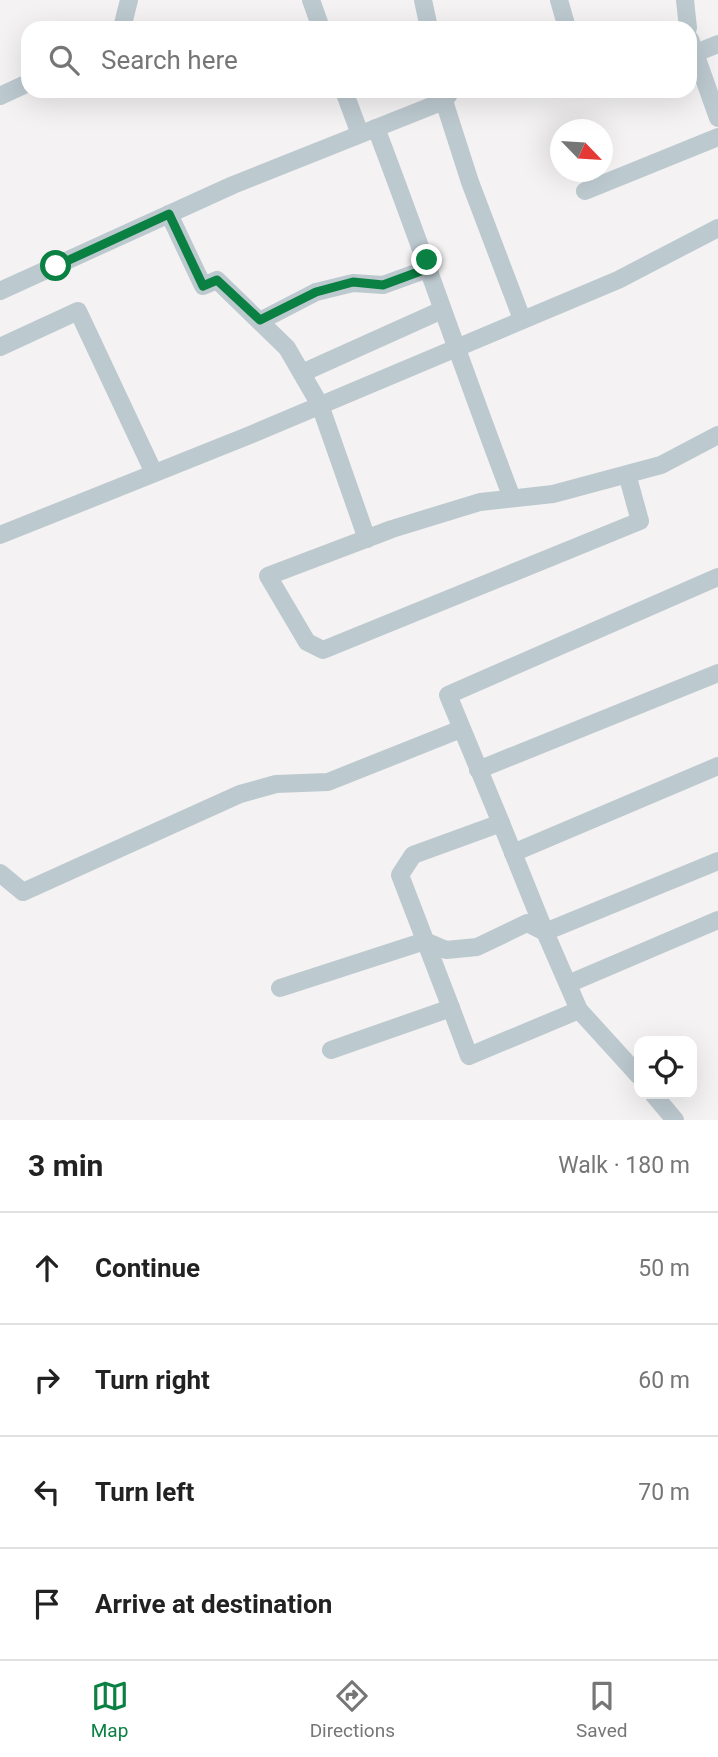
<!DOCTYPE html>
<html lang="en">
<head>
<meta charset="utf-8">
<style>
  body { margin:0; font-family:Roboto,sans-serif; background:#f6f6f6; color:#222 }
  .controls { position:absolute; right:21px; bottom:21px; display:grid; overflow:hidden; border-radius:14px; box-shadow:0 7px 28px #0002 }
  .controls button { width:63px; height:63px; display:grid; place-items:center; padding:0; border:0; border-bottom:2px solid #e0e0e0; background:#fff; color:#222; font:35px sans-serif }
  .compass { position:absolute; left:550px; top:119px; width:63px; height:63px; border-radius:50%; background:#fff; box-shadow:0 7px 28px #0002; rotate:115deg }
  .stop { position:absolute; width:21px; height:21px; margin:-16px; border:5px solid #0b8043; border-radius:50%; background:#fff }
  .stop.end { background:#0b8043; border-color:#fff; box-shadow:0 2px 7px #0008 }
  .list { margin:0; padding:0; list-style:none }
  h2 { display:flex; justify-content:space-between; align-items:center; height:91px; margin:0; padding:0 28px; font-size:30px }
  h2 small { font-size:23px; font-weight:400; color:#767676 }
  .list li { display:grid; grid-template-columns:46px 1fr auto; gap:21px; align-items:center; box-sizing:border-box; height:112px; padding:0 28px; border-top:2px solid #e0e0e0 }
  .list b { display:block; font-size:26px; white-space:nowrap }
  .list em { font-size:23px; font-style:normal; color:#767676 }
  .icon { flex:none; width:38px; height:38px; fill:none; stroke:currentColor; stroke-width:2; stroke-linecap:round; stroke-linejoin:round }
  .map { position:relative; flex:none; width:718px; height:1120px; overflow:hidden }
  .search { position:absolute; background:#fff; box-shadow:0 7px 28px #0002; left:21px; right:21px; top:21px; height:77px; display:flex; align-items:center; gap:18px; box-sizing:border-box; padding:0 24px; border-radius:21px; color:#767676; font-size:26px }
  .sheet { height:539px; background:#fff }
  nav { display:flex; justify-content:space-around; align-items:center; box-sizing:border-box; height:98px; border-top:2px solid #e0e0e0; background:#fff; font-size:19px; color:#767676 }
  nav a { display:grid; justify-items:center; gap:4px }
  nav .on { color:#0b8043 }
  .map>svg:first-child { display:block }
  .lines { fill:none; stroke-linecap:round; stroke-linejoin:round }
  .minor { stroke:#bcc9cf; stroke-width:18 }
  .route { stroke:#0b8043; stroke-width:9 }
</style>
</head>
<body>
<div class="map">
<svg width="718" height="1120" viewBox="0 0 718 1120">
  <rect width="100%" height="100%" fill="#f4f2f2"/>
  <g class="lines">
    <g class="minor">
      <path d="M311,0L321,28"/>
      <path d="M423,0L429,28"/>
      <path d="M559,0L567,28"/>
      <path d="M685,0L688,28"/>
      <path d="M122,28L129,0"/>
      <path d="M690,39L718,118"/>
      <path d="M693,54L718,44"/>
      <path d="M344,91L360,134"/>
      <path d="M449,94L444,101L470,182L522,319"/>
      <path d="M0,96L28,83"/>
      <path d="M376,128C423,251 465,375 512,498"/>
      <path d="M585,191L718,137"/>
      <path d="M169,214L203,286L217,280L287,348L320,405L367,539"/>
      <path d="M0,291L233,185L444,101L442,91"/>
      <path d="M260,321L316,292L353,283L383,285L430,268"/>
      <path d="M0,347L78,311L154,473"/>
      <path d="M302,373L442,310"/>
      <path d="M627,474L640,521L323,650L307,642L268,576L392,529L480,502L553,494L661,465L718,435"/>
      <path d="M0,535L250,435L618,280L718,228"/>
      <path d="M478,770L718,673"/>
      <path d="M501,823L448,695L718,577"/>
      <path d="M513,853L718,766"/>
      <path d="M0,873L23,892L240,794L276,784L328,782L461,729"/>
      <path d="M568,984L718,920"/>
      <path d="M280,988L425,941L446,950L477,947L527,923L545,932"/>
      <path d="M451,1008L400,875L413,855L501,823L545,932"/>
      <path d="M331,1050L451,1008L469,1056L579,1010"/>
      <path d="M639,1076L579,1010L545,932L718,861"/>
      <path d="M653,1094L675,1120"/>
    </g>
  </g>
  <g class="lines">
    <path class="route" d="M56,266L169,214L203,286L217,280L260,320L316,292L353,282L383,285L429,268L427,260"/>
  </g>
</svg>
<div class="controls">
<button><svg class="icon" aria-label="locate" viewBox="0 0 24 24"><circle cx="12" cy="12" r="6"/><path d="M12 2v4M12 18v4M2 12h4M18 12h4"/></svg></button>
</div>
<svg class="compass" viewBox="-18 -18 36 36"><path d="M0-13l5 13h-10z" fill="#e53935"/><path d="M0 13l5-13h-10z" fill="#767676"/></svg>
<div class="stop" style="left:56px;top:266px"></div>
<div class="stop end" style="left:427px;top:260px"></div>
<div class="search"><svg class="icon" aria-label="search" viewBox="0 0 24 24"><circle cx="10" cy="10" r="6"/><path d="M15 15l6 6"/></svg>Search here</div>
</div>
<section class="sheet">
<h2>3 min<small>Walk · 180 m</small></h2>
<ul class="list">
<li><svg class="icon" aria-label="ahead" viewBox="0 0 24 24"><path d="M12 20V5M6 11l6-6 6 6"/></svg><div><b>Continue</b></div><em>50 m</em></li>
<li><svg class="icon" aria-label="right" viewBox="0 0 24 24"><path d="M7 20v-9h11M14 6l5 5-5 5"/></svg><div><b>Turn right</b></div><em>60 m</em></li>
<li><svg class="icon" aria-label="left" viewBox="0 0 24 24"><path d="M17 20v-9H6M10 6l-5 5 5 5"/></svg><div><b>Turn left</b></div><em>70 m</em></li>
<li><svg class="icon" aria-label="arrive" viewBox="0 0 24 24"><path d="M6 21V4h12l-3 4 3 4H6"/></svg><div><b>Arrive at destination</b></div></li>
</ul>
</section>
<nav>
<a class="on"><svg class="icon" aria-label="map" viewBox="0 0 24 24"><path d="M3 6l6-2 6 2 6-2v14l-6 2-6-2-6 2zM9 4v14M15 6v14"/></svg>Map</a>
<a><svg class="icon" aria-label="directions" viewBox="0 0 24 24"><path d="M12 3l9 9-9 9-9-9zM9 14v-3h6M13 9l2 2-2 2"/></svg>Directions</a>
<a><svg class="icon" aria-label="saved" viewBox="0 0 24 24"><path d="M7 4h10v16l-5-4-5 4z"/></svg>Saved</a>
</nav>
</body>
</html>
